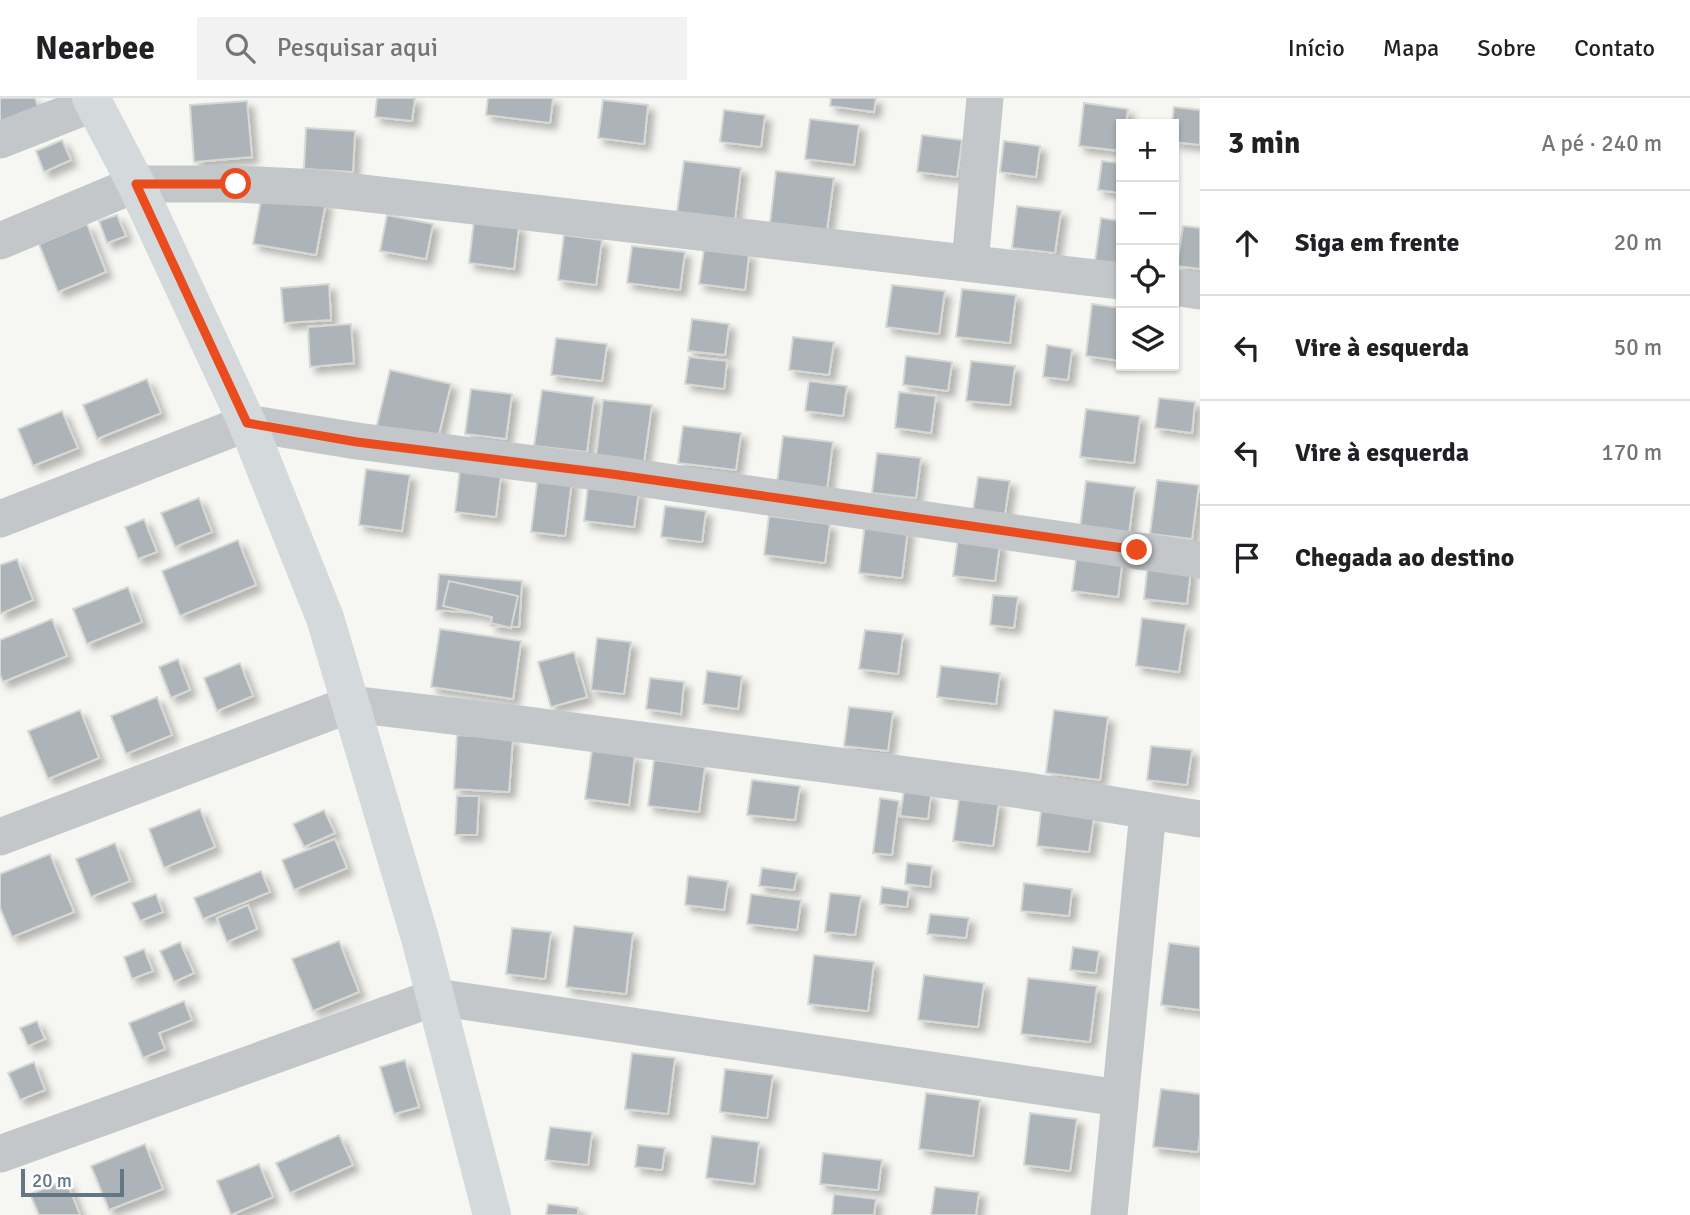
<!DOCTYPE html>
<html lang="pt">
<head>
<meta charset="utf-8">
<style>
  body { margin:0; font-family:Signika,sans-serif; background:#f2f2f2; color:#202124 }
  .controls { position:absolute; right:21px; top:21px; display:grid; overflow:hidden; border-radius:0px; box-shadow:0 2px 5px #0004 }
  .controls button { width:63px; height:63px; display:grid; place-items:center; padding:0; border:0; border-bottom:2px solid #e0e0e0; background:#fff; color:#202124; font:35px sans-serif }
  .scale { position:absolute; left:21px; bottom:18px; width:103px; box-sizing:border-box; padding-left:7px; border:4px solid #637684; border-top:0; font-size:19px; line-height:24px; white-space:nowrap; color:#637684; -webkit-text-stroke:5px #fff; paint-order:stroke }
  .stop { position:absolute; width:21px; height:21px; margin:-16px; border:5px solid #ea4c1d; border-radius:50%; background:#fff }
  .stop.end { background:#ea4c1d; border-color:#fff; box-shadow:0 2px 7px #0008 }
  .list { margin:0; padding:0; list-style:none }
  h2 { display:flex; justify-content:space-between; align-items:center; height:91px; margin:0; padding:0 28px; font-size:30px }
  h2 small { font-size:23px; font-weight:400; color:#757577 }
  .list li { display:grid; grid-template-columns:46px 1fr auto; gap:21px; align-items:center; box-sizing:border-box; height:105px; padding:0 28px; border-top:2px solid #e0e0e0 }
  .list b { display:block; font-size:26px; white-space:nowrap }
  .list em { font-size:23px; font-style:normal; color:#757577 }
  .icon { flex:none; width:38px; height:38px; fill:none; stroke:currentColor; stroke-width:2; stroke-linecap:round; stroke-linejoin:round }
  .map { position:relative; flex:none; width:1200px; height:1117px; overflow:hidden }
  header { display:flex; align-items:center; gap:42px; box-sizing:border-box; height:98px; padding:0 35px; background:#fff; border-bottom:2px solid #e0e0e0 }
  header strong { font-size:33px }
  nav { display:flex; gap:38px; margin-inline-start:auto; font-size:24px }
  .search { width:490px; height:63px; background:#f2f2f2; display:flex; align-items:center; gap:18px; box-sizing:border-box; padding:0 24px; border-radius:0px; color:#757577; font-size:26px }
  main { display:flex }
  aside { flex:1; background:#fff }
  .map>svg:first-child { display:block }
  .building { fill:#acb4b9; stroke:#d7d7d4; stroke-width:2; filter:url(#shadow) }
  .lines { fill:none; stroke-linecap:round; stroke-linejoin:round }
  .street { stroke:#c3c7ca; stroke-width:37 }
  .secondary { stroke:#d4d9dc; stroke-width:38 }
  .route { stroke:#ea4c1d; stroke-width:9 }
</style>
</head>
<body>
<header>
<strong>Nearbee</strong>
<div class="search"><svg class="icon" aria-label="search" viewBox="0 0 24 24"><circle cx="10" cy="10" r="6"/><path d="M15 15l6 6"/></svg>Pesquisar aqui</div>
<nav><a>Início</a><a>Mapa</a><a>Sobre</a><a>Contato</a></nav>
</header>
<main>
<div class="map">
<svg width="1200" height="1117" viewBox="0 0 1200 1117">
  <defs>
    <filter id="shadow"><feDropShadow dx="6" dy="6" stdDeviation="3.5" flood-color="#0004"/></filter>
  </defs>
  <rect width="100%" height="100%" fill="#f6f6f2"/>
  <g class="building">
    <path d="M0,0H35L39,11L0,28Z"/>
    <path d="M377,0H415L412,23L375,19Z"/>
    <path d="M488,0H553L550,25L486,17Z"/>
    <path d="M831,0H876L874,14L830,8Z"/>
    <path d="M603,2L648,7L644,46L598,40Z"/>
    <path d="M247,3L252,59L194,64L190,7Z"/>
    <path d="M1084,5L1128,11L1126,26H1121V53L1079,48Z"/>
    <path d="M1174,9L1200,12V47L1174,44V26H1172Z"/>
    <path d="M724,12L765,17L761,49L720,44Z"/>
    <path d="M810,21L859,27L854,67L805,61Z"/>
    <path d="M306,30L355,33L353,74L304,71Z"/>
    <path d="M922,37L962,42L957,79L917,74Z"/>
    <path d="M62,42L71,62L44,74L36,53Z"/>
    <path d="M1004,43L1040,48L1036,79L1000,74Z"/>
    <path d="M684,63L741,70L735,121L677,114Z"/>
    <path d="M1102,63L1121,65V95L1098,92Z"/>
    <path d="M776,73L834,80L827,132L770,125Z"/>
    <path d="M263,92L326,104L316,157L253,146Z"/>
    <path d="M1017,108L1061,113L1055,155L1012,150Z"/>
    <path d="M117,117L126,138L107,145L99,123Z"/>
    <path d="M387,117L433,126L426,161L380,153Z"/>
    <path d="M1101,120L1121,123V166L1095,163Z"/>
    <path d="M474,123L519,128L514,171L469,165Z"/>
    <path d="M87,126L106,174L58,194L39,146Z"/>
    <path d="M1183,128L1200,130V171L1177,168Z"/>
    <path d="M564,137L602,142L596,187L558,182Z"/>
    <path d="M632,148L685,154L680,192L627,185Z"/>
    <path d="M704,151L749,156L745,192L699,186Z"/>
    <path d="M329,186L331,222L284,225L281,190Z"/>
    <path d="M892,187L945,193L939,236L886,229Z"/>
    <path d="M962,191L1016,197L1010,245L956,239Z"/>
    <path d="M1092,206L1121,210V263L1086,258Z"/>
    <path d="M692,221L729,226L725,257L688,253Z"/>
    <path d="M351,226L354,265L310,269L308,229Z"/>
    <path d="M793,239L834,244L829,277L789,272Z"/>
    <path d="M556,240L607,246L602,283L551,277Z"/>
    <path d="M1047,247L1072,251L1068,282L1043,279Z"/>
    <path d="M906,258L952,264L948,293L903,287Z"/>
    <path d="M689,259L727,263L724,291L685,286Z"/>
    <path d="M971,263L1015,268L1010,307L966,303Z"/>
    <path d="M390,272L451,286L436,349L375,335Z"/>
    <path d="M147,281L161,315L97,341L83,307Z"/>
    <path d="M809,283L847,288L843,318L805,313Z"/>
    <path d="M471,291L512,296L506,341L465,336Z"/>
    <path d="M542,292L594,299L587,354L534,348Z"/>
    <path d="M899,294L936,298L931,335L895,330Z"/>
    <path d="M1159,300L1195,304L1192,335L1155,330Z"/>
    <path d="M603,302L652,307L644,364L596,359Z"/>
    <path d="M1086,311L1140,318L1134,365L1080,359Z"/>
    <path d="M62,313L78,350L33,368L18,331Z"/>
    <path d="M683,328L741,335L736,372L678,365Z"/>
    <path d="M783,338L833,344L827,391L777,385Z"/>
    <path d="M877,355L921,360L916,400L872,395Z"/>
    <path d="M366,371L410,377L402,433L359,427Z"/>
    <path d="M460,371L501,377L496,419L455,414Z"/>
    <path d="M538,378L572,382L565,438L531,434Z"/>
    <path d="M978,379L1010,383L1005,416L973,412Z"/>
    <path d="M1157,382L1199,387L1192,441L1150,436Z"/>
    <path d="M1086,383L1135,389L1129,436L1080,429Z"/>
    <path d="M588,387L639,393L634,429L584,423Z"/>
    <path d="M199,400L212,434L175,449L161,415Z"/>
    <path d="M665,408L706,413L702,444L661,439Z"/>
    <path d="M769,418L830,426L825,465L764,457Z"/>
    <path d="M144,421L157,454L138,461L125,429Z"/>
    <path d="M865,426L908,431L902,480L859,475Z"/>
    <path d="M958,440L1000,445L995,483L953,478Z"/>
    <path d="M238,442L256,487L180,518L162,473Z"/>
    <path d="M1077,454L1123,460L1118,499L1072,493Z"/>
    <path d="M17,461L33,502L0,516V467Z"/>
    <path d="M1148,466L1191,471L1187,506L1144,501Z"/>
    <path d="M439,476L522,483L519,529L491,528L492,516L436,512Z"/>
    <path d="M449,483L518,498L511,530L491,525L492,519L443,508Z"/>
    <path d="M128,489L142,524L87,546L73,511Z"/>
    <path d="M993,497L1018,499L1014,530L990,527Z"/>
    <path d="M1142,520L1186,526L1179,574L1136,568Z"/>
    <path d="M52,521L67,558L3,584L0,577V542Z"/>
    <path d="M440,531L521,543L513,601L431,589Z"/>
    <path d="M865,532L903,536L898,576L859,571Z"/>
    <path d="M597,540L631,544L624,596L591,592Z"/>
    <path d="M574,554L587,599L551,609L538,564Z"/>
    <path d="M178,561L190,592L171,600L159,569Z"/>
    <path d="M240,565L253,598L217,613L204,580Z"/>
    <path d="M941,568L1000,575L996,606L937,599Z"/>
    <path d="M707,573L742,578L738,611L703,606Z"/>
    <path d="M650,580L684,584L681,616L646,611Z"/>
    <path d="M157,599L172,637L126,656L111,618Z"/>
    <path d="M849,609L893,614L888,653L844,648Z"/>
    <path d="M80,612L99,660L48,681L28,633Z"/>
    <path d="M1054,612L1108,619L1100,682L1046,675Z"/>
    <path d="M457,637L513,640L509,694L454,691Z"/>
    <path d="M1151,648L1192,652L1187,687L1147,682Z"/>
    <path d="M592,652L635,657L629,707L585,701Z"/>
    <path d="M654,662L705,669L699,714L648,708Z"/>
    <path d="M752,682L800,688L795,722L747,717Z"/>
    <path d="M904,693L931,696L928,721L900,718Z"/>
    <path d="M457,698H479L477,737H455Z"/>
    <path d="M880,700L899,703L892,757L873,755Z"/>
    <path d="M959,700L999,704L993,748L953,743Z"/>
    <path d="M200,711L215,749L164,770L149,731Z"/>
    <path d="M324,712L335,735L304,749L293,726Z"/>
    <path d="M1041,713L1094,719L1089,754L1037,748Z"/>
    <path d="M335,741L347,770L294,792L282,762Z"/>
    <path d="M115,745L130,783L91,799L76,761Z"/>
    <path d="M50,756L74,814L12,839L0,810V776Z"/>
    <path d="M907,765L932,768L930,789L905,786Z"/>
    <path d="M762,770L797,775L794,792L759,788Z"/>
    <path d="M261,773L270,794L203,821L194,800Z"/>
    <path d="M688,778L728,783L724,812L685,807Z"/>
    <path d="M1024,785L1072,791L1069,818L1021,813Z"/>
    <path d="M882,789L909,793L907,809L880,806Z"/>
    <path d="M830,795L861,798L855,837L825,834Z"/>
    <path d="M156,796L163,814L140,823L132,805Z"/>
    <path d="M751,796L801,802L797,832L747,826Z"/>
    <path d="M248,807L257,831L227,844L217,820Z"/>
    <path d="M930,816L969,820L966,840L927,836Z"/>
    <path d="M574,828L633,835L626,896L566,889Z"/>
    <path d="M512,830L551,834L545,881L506,876Z"/>
    <path d="M339,843L359,894L313,913L292,861Z"/>
    <path d="M180,844L194,875L174,884L160,853Z"/>
    <path d="M1169,845L1200,849V912L1161,907Z"/>
    <path d="M1073,849L1099,853L1096,875L1070,872Z"/>
    <path d="M144,851L153,873L132,881L124,859Z"/>
    <path d="M814,857L874,864L868,913L808,906Z"/>
    <path d="M924,877L984,885L978,929L918,922Z"/>
    <path d="M1028,880L1097,888L1090,944L1021,936Z"/>
    <path d="M184,903L192,922L159,935L165,951L143,960L129,925Z"/>
    <path d="M37,923L45,941L28,948L20,930Z"/>
    <path d="M632,955L675,960L668,1016L625,1011Z"/>
    <path d="M405,962L419,1009L394,1016L380,969Z"/>
    <path d="M34,964L45,992L20,1002L8,975Z"/>
    <path d="M725,971L773,977L767,1020L720,1014Z"/>
    <path d="M1161,991L1200,996V1038L1198,1054L1153,1049Z"/>
    <path d="M926,995L980,1002L973,1058L919,1051Z"/>
    <path d="M1030,1015L1077,1021L1070,1073L1024,1067Z"/>
    <path d="M550,1029L592,1034L588,1067L545,1062Z"/>
    <path d="M339,1037L353,1067L290,1095L276,1065Z"/>
    <path d="M712,1038L759,1044L754,1086L706,1080Z"/>
    <path d="M145,1046L163,1091L109,1112L91,1068Z"/>
    <path d="M638,1047L665,1050L662,1072L635,1069Z"/>
    <path d="M823,1055L882,1062L878,1092L820,1086Z"/>
    <path d="M259,1066L273,1099L231,1117L217,1083Z"/>
    <path d="M66,1082L80,1117H39L30,1096Z"/>
    <path d="M935,1089L979,1094L976,1117H931Z"/>
    <path d="M834,1096L876,1101L874,1117H832Z"/>
    <path d="M548,1106L578,1110V1117H546Z"/>
  </g>
  <g class="lines">
    <g class="street">
      <path d="M0,42L94,5"/>
      <path d="M0,143L136,86H236L319,90L1121,183"/>
      <path d="M970,165L985,0"/>
      <path d="M1174,189L1200,193"/>
      <path d="M0,421L247,325L357,343L612,376L1200,462"/>
      <path d="M0,739L351,606L528,627L1021,692L1200,721"/>
      <path d="M0,1056L436,899L1119,1000"/>
      <path d="M1109,1117L1148,713"/>
    </g>
    <path class="secondary" d="M91,0L136,86L247,325L325,520L420,840L492,1117"/>
  </g>
  <g class="lines">
    <path class="route" d="M236,86H136L247,325L357,344L612,376L1137,452"/>
  </g>
</svg>
<div class="controls">
<button>+</button>
<button>−</button>
<button><svg class="icon" aria-label="locate" viewBox="0 0 24 24"><circle cx="12" cy="12" r="6"/><path d="M12 2v4M12 18v4M2 12h4M18 12h4"/></svg></button>
<button><svg class="icon" aria-label="layers" viewBox="0 0 24 24"><path d="M12 4l9 5-9 5-9-5zM3 14l9 5 9-5"/></svg></button>
</div>
<div class="scale">20 m</div>
<div class="stop" style="left:236px;top:86px"></div>
<div class="stop end" style="left:1137px;top:452px"></div>
</div>
<aside>
<h2>3 min<small>A pé · 240 m</small></h2>
<ul class="list">
<li><svg class="icon" aria-label="ahead" viewBox="0 0 24 24"><path d="M12 20V5M6 11l6-6 6 6"/></svg><div><b>Siga em frente</b></div><em>20 m</em></li>
<li><svg class="icon" aria-label="left" viewBox="0 0 24 24"><path d="M17 20v-9H6M10 6l-5 5 5 5"/></svg><div><b>Vire à esquerda</b></div><em>50 m</em></li>
<li><svg class="icon" aria-label="left" viewBox="0 0 24 24"><path d="M17 20v-9H6M10 6l-5 5 5 5"/></svg><div><b>Vire à esquerda</b></div><em>170 m</em></li>
<li><svg class="icon" aria-label="arrive" viewBox="0 0 24 24"><path d="M6 21V4h12l-3 4 3 4H6"/></svg><div><b>Chegada ao destino</b></div></li>
</ul>
</aside>
</main>
</body>
</html>
